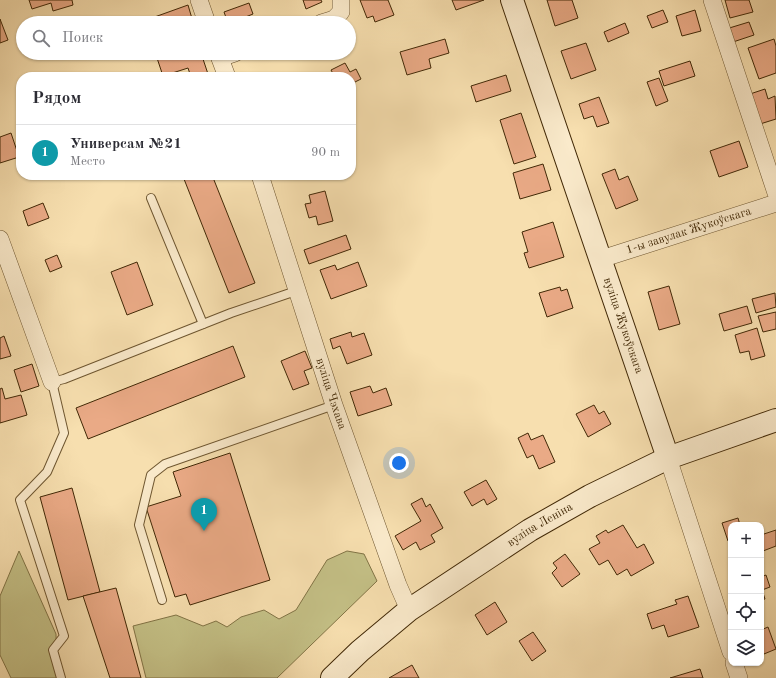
<!DOCTYPE html>
<html lang="ru">
<head>
<meta charset="utf-8">
<style>
  body { margin:0; font-family:"Old Standard TT",serif; background:#f7f7f7; color:#2b2b33 }
  .controls { position:absolute; right:12px; bottom:12px; display:grid; overflow:hidden; border-radius:8px; box-shadow:0 1px 3px #0004 }
  .controls button { width:36px; height:36px; display:grid; place-items:center; padding:0; border:0; border-bottom:1px solid #e1e1e2; background:#fff; color:#2b2b33; font:20px sans-serif }
  .you { position:absolute; left:399px; top:463px; width:14px; height:14px; margin:-10px; border:3px solid #fff; border-radius:50%; background:#1a73e8; box-shadow:0 0 0 6px #1a73e833 }
  .badge { display:grid; place-items:center; width:26px; height:26px; border-radius:50%; background:#7c3aed; color:#fff; font-size:13px; font-weight:700 }
  .pin { position:absolute; translate:-50% -33px; filter:drop-shadow(0 1px 2px #0008) }
  .pin::after { content:''; position:absolute; top:21px; width:14px; height:12px; background:inherit; clip-path:polygon(0 0,100% 0,50% 100%) }
  .list { margin:0; padding:0; list-style:none }
  h2 { display:flex; justify-content:space-between; align-items:center; height:52px; margin:0; padding:0 16px; font-size:17px }
  h2 small { font-size:13px; font-weight:400; color:#7c7c81 }
  .list li { display:grid; grid-template-columns:26px 1fr auto; gap:12px; align-items:center; box-sizing:border-box; height:56px; padding:0 16px; border-top:1px solid #e1e1e2 }
  .list b { display:block; font-size:15px; white-space:nowrap }
  .list p { margin:0; font-size:13px; white-space:nowrap; color:#7c7c81 }
  .list em { font-size:13px; font-style:normal; color:#7c7c81 }
  .icon { flex:none; width:22px; height:22px; fill:none; stroke:currentColor; stroke-width:2; stroke-linecap:round; stroke-linejoin:round }
  .map { position:relative; flex:none; width:776px; height:678px; overflow:hidden }
  .search { position:absolute; background:#fff; box-shadow:0 1px 3px #0004; left:16px; top:16px; width:340px; height:44px; display:flex; align-items:center; gap:10px; box-sizing:border-box; padding:0 14px; border-radius:22px; color:#7c7c81; font-size:15px }
  .panel { position:absolute; background:#fff; box-shadow:0 1px 3px #0004; left:16px; top:72px; width:340px; height:108px; border-radius:16px }
  .map>svg:first-child { display:block }
  .green { fill:#c4c086; stroke:#827446 }
  .building { fill:#eaaa86; stroke:#412806 }
  .lines { fill:none; stroke-linecap:round; stroke-linejoin:round }
  .lane-casing { stroke:#6e5630; stroke-width:10 }
  .street-casing { stroke:#6e5630; stroke-width:18 }
  .secondary-casing { stroke:#412806; stroke-width:24 }
  .lane { stroke:#faeacb; stroke-width:8 }
  .street { stroke:#faeacb; stroke-width:17 }
  .secondary { stroke:#faeacb; stroke-width:22 }
  .labels { text-anchor:middle; dominant-baseline:central; stroke-width:3; stroke-linejoin:round; paint-order:stroke }
  .street-label { font-size:12px; fill:#412806; stroke:#faeacb }
</style>
</head>
<body>
<div class="map">
<svg width="776" height="678" viewBox="0 0 776 678">
  <rect width="100%" height="100%" fill="#f7dfaf"/>
  <filter id="stains"><feTurbulence type="fractalNoise" baseFrequency=".005" numOctaves="4"/><feColorMatrix values="0 0 0 0 .2 0 0 0 0 .09 0 0 0 0 .02 0 0 0 .5 -.17"/></filter>
  <radialGradient id="worn" r=".72"><stop offset=".6" stop-color="#630" stop-opacity="0"/><stop offset="1" stop-color="#630" stop-opacity=".3"/></radialGradient>
  <g class="green">
    <path d="M19,551L56,634L57,678H11L0,655V596Z"/>
    <path d="M347,551L364,554L377,581L277,678H146L133,626L176,615L203,626L216,621L227,627L241,617L264,610L279,619L296,610L327,560Z"/>
  </g>
  <g class="building">
    <path d="M29,0H72L73,5L53,11L51,3L32,9Z"/>
    <path d="M303,0H321L322,2L306,9Z"/>
    <path d="M360,0H388L394,15L375,22L373,16L367,18Z"/>
    <path d="M452,0H484L456,10Z"/>
    <path d="M547,0H572L578,18L555,26Z"/>
    <path d="M725,0H749L753,12L730,18Z"/>
    <path d="M249,3L253,14L243,18L245,23H228L224,12Z"/>
    <path d="M188,5L193,22L150,23L149,19Z"/>
    <path d="M663,10L668,22L652,28L647,16Z"/>
    <path d="M695,10L701,31L682,36L676,16Z"/>
    <path d="M0,19L8,40L0,43Z"/>
    <path d="M749,22L754,35L730,43L726,29Z"/>
    <path d="M625,23L629,33L608,42L604,32Z"/>
    <path d="M445,39L449,53L429,59L431,68L407,75L400,52Z"/>
    <path d="M774,39L776,46V73L759,79L748,48Z"/>
    <path d="M586,43L596,70L571,79L561,51Z"/>
    <path d="M172,53H201L208,74L198,77H191L188,68L163,76L157,58Z"/>
    <path d="M690,61L695,76L664,86L659,71Z"/>
    <path d="M345,63L350,72L356,69L361,79L351,84V77H335L331,70Z"/>
    <path d="M506,75L511,91L476,102L471,86Z"/>
    <path d="M659,78L668,101L656,106L647,82Z"/>
    <path d="M765,89L768,99L775,96L776,119L760,124L750,94Z"/>
    <path d="M599,97L609,123L597,127L593,116L584,119L579,104Z"/>
    <path d="M521,113L536,157L514,164L500,120Z"/>
    <path d="M11,133L19,157L0,163V137Z"/>
    <path d="M739,141L748,167L719,177L710,151Z"/>
    <path d="M543,164L551,190L520,199L513,173Z"/>
    <path d="M615,169L619,180L628,176L638,200L616,209L602,174Z"/>
    <path d="M194,175H212L255,283L229,293L184,179Z"/>
    <path d="M325,191L333,221L318,225L316,216L309,218L305,204L311,203L309,195Z"/>
    <path d="M43,203L49,218L28,226L23,211Z"/>
    <path d="M553,222L564,257L529,268L524,253L528,252L522,232Z"/>
    <path d="M346,235L351,249L309,264L304,250Z"/>
    <path d="M57,255L62,267L50,272L45,260Z"/>
    <path d="M137,262L153,305L127,315L111,272Z"/>
    <path d="M358,262L367,286L331,299L320,270L335,265L337,270Z"/>
    <path d="M669,286L680,324L659,330L648,292Z"/>
    <path d="M560,287L561,291L567,289L573,308L547,317L539,293Z"/>
    <path d="M775,293L776,307L756,313L752,299Z"/>
    <path d="M747,306L752,323L724,331L719,314Z"/>
    <path d="M776,312V329L763,332L758,316Z"/>
    <path d="M757,328L765,356L751,360L749,351L740,353L735,335Z"/>
    <path d="M351,332L352,337L364,333L372,355L347,364L340,346L333,349L330,339Z"/>
    <path d="M4,336L11,356L0,359V338Z"/>
    <path d="M233,346L245,377L88,439L76,408Z"/>
    <path d="M305,351L312,368L304,371L309,384L293,390L281,361Z"/>
    <path d="M32,364L39,386L21,392L14,370Z"/>
    <path d="M370,386L373,393L386,388L392,405L358,416L350,392Z"/>
    <path d="M2,388L5,399L21,395L27,415L0,423V389Z"/>
    <path d="M594,405L599,414L604,411L611,424L588,437L576,414Z"/>
    <path d="M528,433L531,440L543,435L555,462L539,469L533,455L527,458L518,438Z"/>
    <path d="M230,453L270,580L190,605L186,594L175,597L146,507L181,496L173,472Z"/>
    <path d="M486,480L497,499L487,505L484,499L472,506L464,492Z"/>
    <path d="M72,488L100,592L68,600L40,497Z"/>
    <path d="M422,498L426,507L430,504L443,528L431,535L435,542L420,550L416,542L403,550L395,536L421,521L411,504Z"/>
    <path d="M738,518L740,525H731V540L728,541L722,523Z"/>
    <path d="M623,525L637,548L644,544L654,563L631,576L627,569L617,575L608,560L599,565L589,549L600,543L596,536L606,530L608,533Z"/>
    <path d="M776,530V546L763,551L761,545V535Z"/>
    <path d="M565,554L580,574L562,587L552,573L557,568L553,563Z"/>
    <path d="M766,575L770,587L762,590L765,599L761,600V577Z"/>
    <path d="M116,588L141,678H110L83,596Z"/>
    <path d="M688,596L699,627L668,637L664,625L652,629L647,614L677,604L675,600Z"/>
    <path d="M495,602L507,622L487,635L475,615Z"/>
    <path d="M768,627L776,649L764,654L761,648V630Z"/>
    <path d="M533,632L546,651L532,661L519,641Z"/>
    <path d="M412,665L419,678H389Z"/>
    <path d="M700,669L703,678H670Z"/>
  </g>
  <g class="lines">
    <defs>
      <g id="lane">
        <path d="M151,198L203,324"/>
        <path d="M162,600L139,525L151,475L165,464L334,405"/>
        <path d="M61,678L53,650L64,636L20,500L47,472L64,433L52,382L64,379L231,313L296,291"/>
      </g>
      <g id="street">
        <path d="M199,0L207,23"/>
        <path d="M712,0L776,193"/>
        <path d="M321,23L334,19L341,12V0"/>
        <path d="M218,53L227,77"/>
        <path d="M220,58L235,53"/>
        <path id="s1" d="M260,175L334,405L398,585L409,610"/>
        <path d="M0,239L52,382"/>
        <path id="s2" d="M601,259L776,203"/>
        <path d="M668,458L731,652"/>
        <path d="M734,663L739,678"/>
      </g>
      <g id="secondary">
        <path id="s3" d="M512,0L668,458"/>
        <path id="s4" d="M332,678L360,651L409,610L530,530L590,496L668,458L776,420"/>
      </g>
    </defs>
    <use href="#lane" class="lane-casing"/>
    <use href="#street" class="street-casing"/>
    <use href="#secondary" class="secondary-casing"/>
    <use href="#lane" class="lane"/>
    <use href="#street" class="street"/>
    <use href="#secondary" class="secondary"/>
  </g>
  <g class="labels">
    <g class="street-label">
      <text stroke="none"><textPath href="#s2" startOffset="92">1-ы завулак Жукоўскага</textPath></text>
      <text stroke="none"><textPath href="#s3" startOffset="344">вуліца Жукоўскага</textPath></text>
      <text stroke="none"><textPath href="#s1" startOffset="230">вуліца Чэхава</textPath></text>
      <text stroke="none"><textPath href="#s4" startOffset="259">вуліца Леніна</textPath></text>
    </g>
  </g>
  <rect width="100%" height="100%" filter="url(#stains)"/>
  <rect width="100%" height="100%" fill="url(#worn)"/>
</svg>
<div class="controls">
<button>+</button>
<button>−</button>
<button><svg class="icon" aria-label="locate" viewBox="0 0 24 24"><circle cx="12" cy="12" r="6"/><path d="M12 2v4M12 18v4M2 12h4M18 12h4"/></svg></button>
<button><svg class="icon" aria-label="layers" viewBox="0 0 24 24"><path d="M12 4l9 5-9 5-9-5zM3 14l9 5 9-5"/></svg></button>
</div>
<div class="you"></div>
<div class="pin badge" style="left:204px;top:531px;background:#0f9aa8">1</div>
<div class="search"><svg class="icon" aria-label="search" viewBox="0 0 24 24"><circle cx="10" cy="10" r="6"/><path d="M15 15l6 6"/></svg>Поиск</div>
<section class="panel">
<h2>Рядом<small></small></h2>
<ul class="list">
<li><span class="badge" style="background:#0f9aa8">1</span><div><b>Универсам №21</b><p>Место</p></div><em>90 m</em></li>
</ul>
</section>
</div>
</body>
</html>
